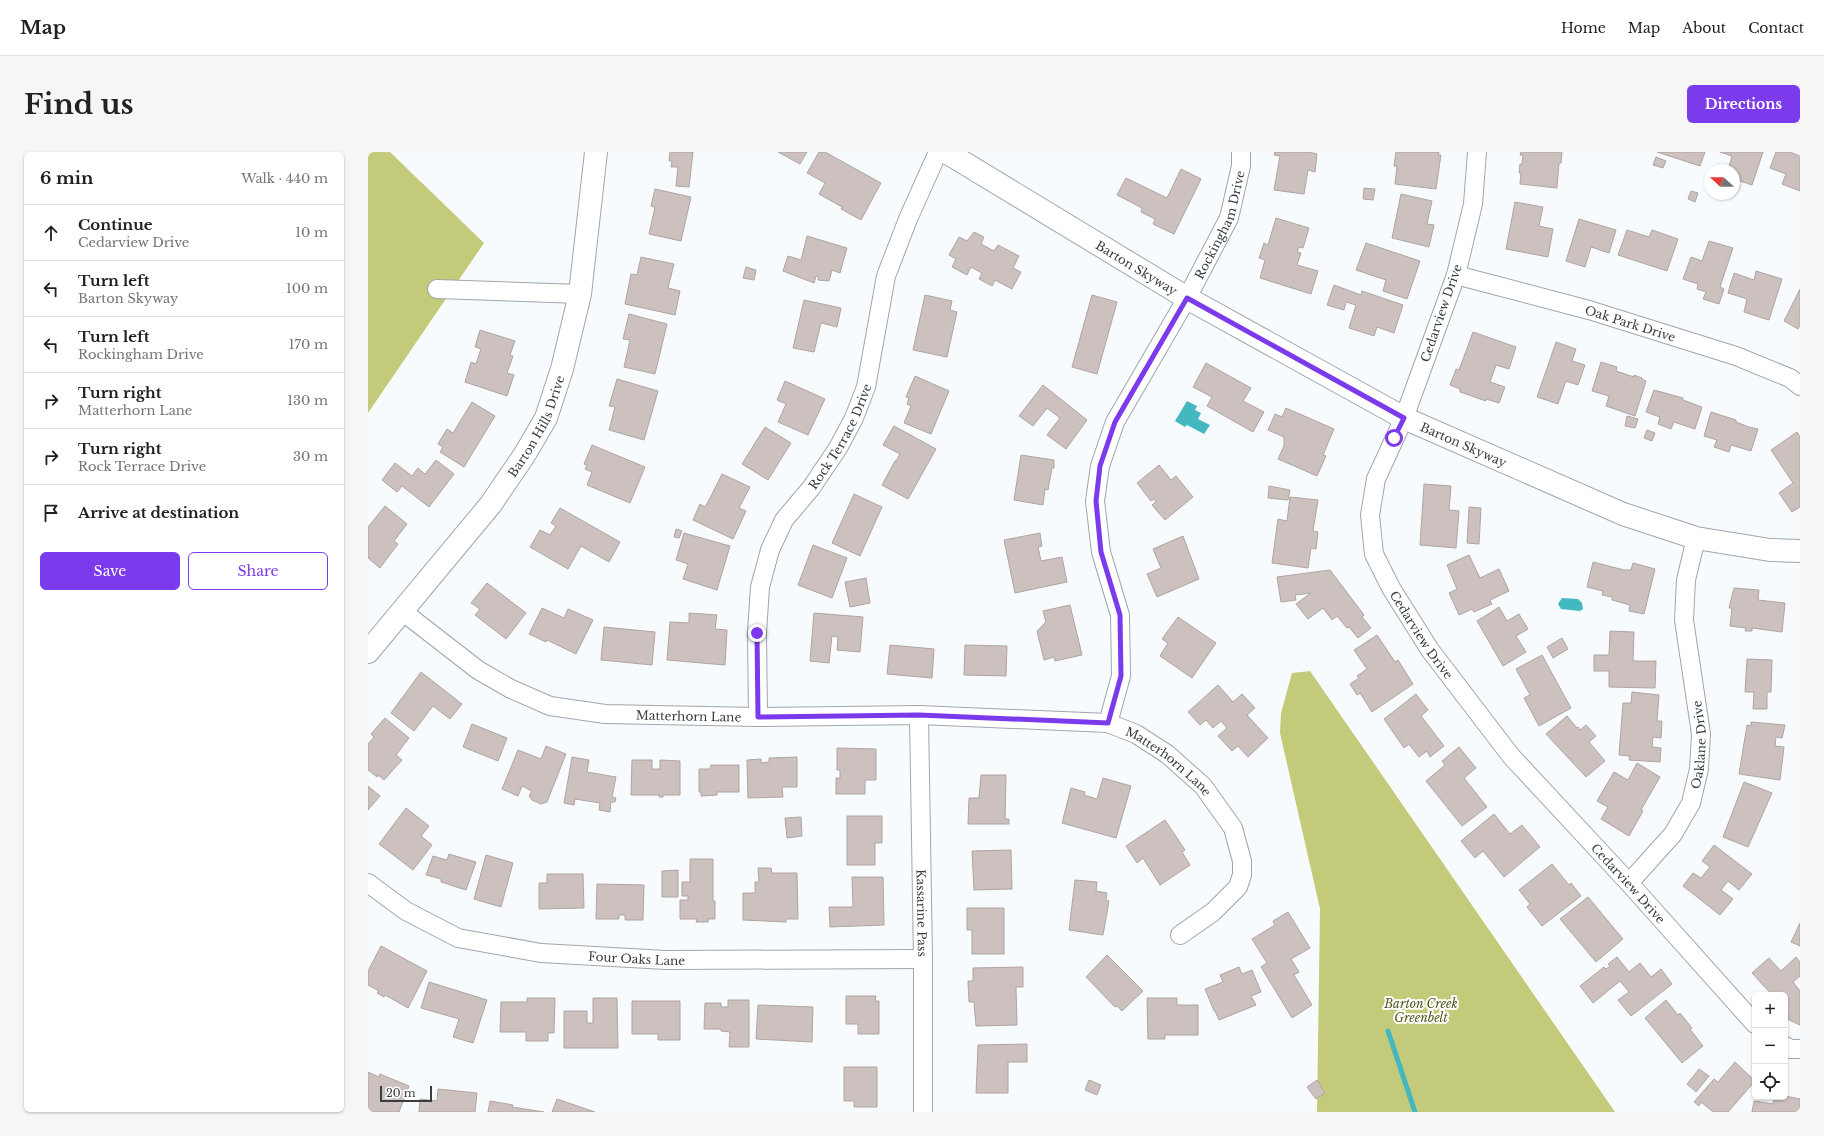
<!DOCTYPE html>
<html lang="en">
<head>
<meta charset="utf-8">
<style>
  body { margin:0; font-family:"Libre Baskerville",serif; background:#f6f6f6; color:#202124 }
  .controls { position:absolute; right:12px; bottom:12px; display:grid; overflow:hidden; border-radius:6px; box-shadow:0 1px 3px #0004 }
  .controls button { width:36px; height:36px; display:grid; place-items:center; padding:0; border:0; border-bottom:1px solid #e0e0e0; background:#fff; color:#202124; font:20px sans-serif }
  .compass { position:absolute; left:1336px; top:12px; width:36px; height:36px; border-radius:50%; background:#fff; box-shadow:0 1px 3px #0004; rotate:291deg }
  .scale { position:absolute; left:12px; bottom:10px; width:52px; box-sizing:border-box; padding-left:4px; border:2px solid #3a3d40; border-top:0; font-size:11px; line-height:14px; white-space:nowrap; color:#3a3d40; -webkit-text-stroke:3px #fff; paint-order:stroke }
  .stop { position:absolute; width:12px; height:12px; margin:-9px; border:3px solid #7c3aed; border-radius:50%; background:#fff }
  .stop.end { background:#7c3aed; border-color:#fff; box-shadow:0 1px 4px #0008 }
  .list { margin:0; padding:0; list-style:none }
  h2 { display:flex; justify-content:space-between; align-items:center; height:52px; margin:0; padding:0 16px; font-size:17px }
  h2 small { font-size:13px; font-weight:400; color:#757577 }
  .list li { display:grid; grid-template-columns:26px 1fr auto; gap:12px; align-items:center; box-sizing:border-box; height:56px; padding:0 16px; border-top:1px solid #e0e0e0 }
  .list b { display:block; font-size:15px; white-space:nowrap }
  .list p { margin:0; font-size:13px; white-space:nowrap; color:#757577 }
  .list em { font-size:13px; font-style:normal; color:#757577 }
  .actions { display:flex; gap:8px; padding:12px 16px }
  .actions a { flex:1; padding:9px 0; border:1px solid #7c3aed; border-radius:6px; text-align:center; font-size:14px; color:#7c3aed }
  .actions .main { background:#7c3aed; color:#fff }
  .icon { flex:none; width:22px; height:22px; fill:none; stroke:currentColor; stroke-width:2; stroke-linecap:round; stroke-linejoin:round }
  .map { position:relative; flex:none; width:1432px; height:960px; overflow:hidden; border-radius:6px }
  header { display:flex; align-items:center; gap:24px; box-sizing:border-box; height:56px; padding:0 20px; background:#fff; border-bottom:1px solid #e0e0e0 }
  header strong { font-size:19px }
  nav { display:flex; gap:22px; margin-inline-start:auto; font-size:14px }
  .intro { display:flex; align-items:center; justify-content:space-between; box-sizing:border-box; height:96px; padding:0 24px }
  h1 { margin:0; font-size:28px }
  .button { padding:10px 18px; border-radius:6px; background:#7c3aed; color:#fff; font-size:14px; font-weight:700 }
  main { display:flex; gap:24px; padding:0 24px }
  aside { flex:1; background:#fff; border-radius:6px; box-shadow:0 1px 3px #0004 }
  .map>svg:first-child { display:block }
  .forest { fill:#c3ca7a }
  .water { fill:#43b8c1 }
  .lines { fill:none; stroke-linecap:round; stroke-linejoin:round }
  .stream { stroke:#43b8c1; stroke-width:5 }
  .building { fill:#ccc1be; stroke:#afa4a0 }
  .minor-casing { stroke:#9fa6ad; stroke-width:20 }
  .tertiary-casing { stroke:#9fa6ad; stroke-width:24 }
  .minor { stroke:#fff; stroke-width:18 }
  .tertiary { stroke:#fff; stroke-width:22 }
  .route { stroke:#7c3aed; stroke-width:5 }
  .labels { text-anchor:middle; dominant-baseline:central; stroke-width:4; stroke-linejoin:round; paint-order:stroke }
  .street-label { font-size:12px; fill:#3a3d40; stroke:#fff }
  .park-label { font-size:12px; font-style:italic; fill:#51551a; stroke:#fff }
</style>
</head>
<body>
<header>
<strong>Map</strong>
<nav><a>Home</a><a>Map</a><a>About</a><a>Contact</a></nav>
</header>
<div class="intro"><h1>Find us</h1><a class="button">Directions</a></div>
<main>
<aside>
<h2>6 min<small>Walk · 440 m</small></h2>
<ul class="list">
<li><svg class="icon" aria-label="ahead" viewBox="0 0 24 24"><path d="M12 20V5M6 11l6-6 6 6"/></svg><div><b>Continue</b><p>Cedarview Drive</p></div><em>10 m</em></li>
<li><svg class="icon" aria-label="left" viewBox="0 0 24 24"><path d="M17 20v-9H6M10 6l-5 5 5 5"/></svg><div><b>Turn left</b><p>Barton Skyway</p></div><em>100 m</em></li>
<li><svg class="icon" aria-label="left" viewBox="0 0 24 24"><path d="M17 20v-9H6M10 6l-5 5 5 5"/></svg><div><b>Turn left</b><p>Rockingham Drive</p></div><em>170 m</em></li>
<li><svg class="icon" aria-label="right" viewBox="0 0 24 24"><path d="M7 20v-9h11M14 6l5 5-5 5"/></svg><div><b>Turn right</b><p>Matterhorn Lane</p></div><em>130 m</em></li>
<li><svg class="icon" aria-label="right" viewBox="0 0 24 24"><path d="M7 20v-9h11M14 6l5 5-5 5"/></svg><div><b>Turn right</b><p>Rock Terrace Drive</p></div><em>30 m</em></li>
<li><svg class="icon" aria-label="arrive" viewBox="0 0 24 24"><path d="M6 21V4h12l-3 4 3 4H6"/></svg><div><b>Arrive at destination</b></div></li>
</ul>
<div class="actions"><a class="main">Save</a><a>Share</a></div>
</aside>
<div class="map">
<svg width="1432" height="960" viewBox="0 0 1432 960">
  <rect width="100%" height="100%" fill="#f8fbfe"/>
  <g class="forest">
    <path d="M0,0H22L116,91L0,261Z"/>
    <path d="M942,519L1247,960H949L952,757L912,581L913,561L924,521Z"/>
  </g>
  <g class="water">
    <path d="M819,249L829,254L827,258L833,261L830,267L842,273L836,282L819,273L817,275L807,269Z"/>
    <path d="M1194,446L1210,447L1214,451L1215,457L1212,459L1193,457L1190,452Z"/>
  </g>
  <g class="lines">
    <path class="stream" d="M1020,879L1047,960"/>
  </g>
  <g class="building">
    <path d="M302,0H325L321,35L308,34L310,15H303L304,9H301Z"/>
    <path d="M410,0H439L432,12Z"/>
    <path d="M451,0H457L513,31L493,68L473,57L474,55L451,42L457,31L439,21Z"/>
    <path d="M907,0H941L949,2L947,20L940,18L936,42L906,38L912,4L906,3Z"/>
    <path d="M1028,0H1071L1070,3H1073L1068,37L1027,32L1029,14H1026Z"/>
    <path d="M1153,0H1194L1193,11H1191L1189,36L1152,32L1153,21H1151L1152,12H1154L1155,3H1152Z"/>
    <path d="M1289,0H1337L1332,14Z"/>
    <path d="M1352,0H1395L1384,33L1366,27V18H1360L1364,4Z"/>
    <path d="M1408,0H1422L1432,4V39L1414,32L1418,22L1402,16Z"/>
    <path d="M1288,5L1298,9L1295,16L1285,13Z"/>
    <path d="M813,17L833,27L806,82L785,72L787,67L773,60L774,56L749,43L758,26L799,46Z"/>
    <path d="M996,36L1007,37L1005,48L995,47Z"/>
    <path d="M287,37L323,45L313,89L281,82L287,55L283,54Z"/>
    <path d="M1323,39L1330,41L1327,50L1320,47Z"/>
    <path d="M1033,42L1064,49L1059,72L1066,73L1061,95L1024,86Z"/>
    <path d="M1147,50L1175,55L1171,74L1185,77L1180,105L1138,97Z"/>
    <path d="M908,66L941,76L935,96L931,95L929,100L933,101L929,113L950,119L943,142L892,126L897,108L891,106L896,91L900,93Z"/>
    <path d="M1211,67L1248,78L1241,101L1223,95L1217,115L1198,109Z"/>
    <path d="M1259,78L1281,85L1284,78L1310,87L1299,119L1250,103Z"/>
    <path d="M606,80L616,85L613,92L626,99L630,93L651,104L645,116L653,120L644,137L627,128L624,134L611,127L614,121L603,115L599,123L584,115L588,107L581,103L591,85L599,89Z"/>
    <path d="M439,84L479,96L472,121L464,118L461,129L450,128L451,125L448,124L446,131L415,119L420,104L433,108Z"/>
    <path d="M1341,89L1365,96L1352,135L1356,137L1351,152L1335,147L1338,140L1329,137L1330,132L1315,127L1323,105L1334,109Z"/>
    <path d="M998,91L1052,109L1039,147L1015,139L1018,128L988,118Z"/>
    <path d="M273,105L306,112L300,136L312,139L307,163L257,152L263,122L269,123Z"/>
    <path d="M378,115L388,118L386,128L375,126Z"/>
    <path d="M1388,119L1414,127L1401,168L1376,160L1379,147L1360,141L1366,121L1386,128Z"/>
    <path d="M966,133L993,143L994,139L1035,153L1026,181L1009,175L1006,184L981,176L988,153L978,150L976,158L959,153Z"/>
    <path d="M1432,137V173L1430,177L1416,169Z"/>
    <path d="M557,143L584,149L582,158L589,160L579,205L545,198Z"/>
    <path d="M724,143L749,150L729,222L704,215Z"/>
    <path d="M436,148L473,156L469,175L453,171L446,200L425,196Z"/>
    <path d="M261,162L299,172L287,222L256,215L262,188L255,187Z"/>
    <path d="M112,178L147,189L142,203L145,204L139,221L146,223L139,244L97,230L103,210L108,212L113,197L107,195Z"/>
    <path d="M1105,180L1148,195L1141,217L1128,213L1122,230L1137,235L1131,251L1118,247V249L1092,240V237L1082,233L1088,217L1091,218Z"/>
    <path d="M1188,190L1208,197L1204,209L1217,213L1210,233L1198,229L1190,252L1169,245Z"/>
    <path d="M1233,210L1249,215L1248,219L1266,225V223L1274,226V227L1278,229L1267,264L1238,254L1241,244L1224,239Z"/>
    <path d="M838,211L883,236L875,249L896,260L885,280L839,254L844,245L825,235Z"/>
    <path d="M547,224L581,239L563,282L536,271L543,254L539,252L541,246L538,245Z"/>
    <path d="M249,227L290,239L276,288L241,278L247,255L241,254Z"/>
    <path d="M417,229L457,247L440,283L410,270L418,252L409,248Z"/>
    <path d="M675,233L719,268L698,297L679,283L692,266L679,256L665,274L651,264Z"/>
    <path d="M1286,238L1315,246V248L1334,255L1327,277L1306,270L1303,277L1290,272L1292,265L1278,260Z"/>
    <path d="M104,250L127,264L96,315L72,300L75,295L70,292L79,277L85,281Z"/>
    <path d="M918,256L966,277L955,303L958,304L949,324L910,307L916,294V285L900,278L907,262L914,265Z"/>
    <path d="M1343,260L1368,268V270L1381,275L1390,277L1383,299L1363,293L1361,300L1346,295L1349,288L1336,284Z"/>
    <path d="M1259,264L1270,267L1267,276L1257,274Z"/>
    <path d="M526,274L568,297L540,347L514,333L527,309H528L532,302L515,293Z"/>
    <path d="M397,275L423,291L400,328L374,312Z"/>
    <path d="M1279,278L1287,281L1284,289L1276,286Z"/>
    <path d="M1429,280L1432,285V355L1424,360L1411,341L1425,331L1403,298Z"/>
    <path d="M224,293L277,315L262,351L219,333L224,320L217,317L219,313L216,312Z"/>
    <path d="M653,303L686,308V316H684L680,338L677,337L675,353L646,348Z"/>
    <path d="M68,308L86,322L61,355L34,334L29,340L14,328L27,311L44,324L50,316L57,322Z"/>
    <path d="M791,313L803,328L808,324L825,345L797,368L784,353L788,350L786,347L783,349L769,331Z"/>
    <path d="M354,322L382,335L371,356L378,359L365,387L325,368L332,352L337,355L340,350Z"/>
    <path d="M1056,332L1083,334L1081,358L1091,359L1088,396L1052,393Z"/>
    <path d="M901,334L922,338L920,348L900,346Z"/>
    <path d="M486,342L514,355L492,404L464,391Z"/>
    <path d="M922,345L950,348L945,379L950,380L948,397L943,396L940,416L904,411L910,367L919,369Z"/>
    <path d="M17,354L39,372L26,389L30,392L12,416L0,406V375Z"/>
    <path d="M1101,355L1113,356L1111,392L1099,391Z"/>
    <path d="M192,356L252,390L241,410L213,394L200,417L162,395L172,378L182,383L188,374L183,371Z"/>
    <path d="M308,377L314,379L311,386L306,385Z"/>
    <path d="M316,381L362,394L349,438L315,427L320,412L308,408Z"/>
    <path d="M672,381L674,394L670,395L673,409L694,405L699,430L647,441L636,388Z"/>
    <path d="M815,384L831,427L789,445L779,422L793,416L785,397Z"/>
    <path d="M445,393L479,406L464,446L430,433Z"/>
    <path d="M1101,403L1112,426L1131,417L1141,439L1122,448L1124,452L1106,460L1104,457L1091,463L1081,441L1089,437L1079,413Z"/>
    <path d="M1225,410L1256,418H1263L1265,411L1287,417L1276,462L1261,459L1262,453L1244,448V445L1234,443L1235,439L1219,435Z"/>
    <path d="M962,418L996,463L994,465L1003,476L990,486L981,475L979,476L969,464L964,468L955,456L940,467L928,452L943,441L927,443L928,448L913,450L909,425Z"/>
    <path d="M498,426L502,451L482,455L477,430Z"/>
    <path d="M119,431L158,461L138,487L107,463L112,457L103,451Z"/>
    <path d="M1366,436L1391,438L1390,448L1417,451L1414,480L1384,476V479H1377L1378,476L1362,474L1364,456H1361Z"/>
    <path d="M702,453L714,503L687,509L686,505L676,508L669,479L678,470L675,459Z"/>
    <path d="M1131,455L1139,469L1151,462L1160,477L1148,484L1158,500L1135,514L1109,469Z"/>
    <path d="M174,456L196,466L200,457L225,468L208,502L179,488L178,490L161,482Z"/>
    <path d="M321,461L349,463L347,477L359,478L357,513L299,508L302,470L321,471Z"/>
    <path d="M446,461L495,465L492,500L469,498L470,485L464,484L461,511L442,509Z"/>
    <path d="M810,465L848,491L824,526L792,504L800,491L794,487Z"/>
    <path d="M236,475L287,480L284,513L233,508Z"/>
    <path d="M1242,479L1266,480L1265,509H1288L1287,536L1241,535V519H1226V503H1241Z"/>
    <path d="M1009,483L1027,510L1030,508L1045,532L1004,560L992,541L989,543L982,532L991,526L989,524L999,517L986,498Z"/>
    <path d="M1194,486L1200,497L1185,506L1179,495Z"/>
    <path d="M522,493L566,497L564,526L519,522Z"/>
    <path d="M597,493L639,494L638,524L596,523Z"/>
    <path d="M1174,503L1203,556L1171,574L1156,546L1162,543L1148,517Z"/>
    <path d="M1379,507L1404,508L1403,540H1399V557H1385L1386,540H1377Z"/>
    <path d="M53,520L94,552L82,567L65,554L46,579L23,561Z"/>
    <path d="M850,533L865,550L874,542L887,556L879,563L900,586L880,605L870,594L864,599L850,584L859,576L853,569L845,576L838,568L832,573L820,560Z"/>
    <path d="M1264,540L1291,543L1289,569H1294L1293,586L1285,585L1284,595L1293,596L1292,610L1261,608L1262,604L1251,603L1255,551H1263Z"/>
    <path d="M1048,542L1060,558L1053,564L1076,594L1062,605L1059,599L1051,605L1041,592L1036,596L1016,567Z"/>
    <path d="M1199,564L1209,576L1210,575L1212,578L1218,573L1228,584L1221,590L1237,609L1218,625L1178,582Z"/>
    <path d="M17,566L41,586L28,603L34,608L16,628L10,623L9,625L0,618V592L6,585L3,582Z"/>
    <path d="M1383,570L1417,573L1414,586L1408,585L1407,594L1416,595L1412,628L1371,622L1379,573L1383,574Z"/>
    <path d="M104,572L139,586L130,609L95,595Z"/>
    <path d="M178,594L198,602L179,650L173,652L164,648L161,644L164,639L154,634L150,644L134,637L150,598L173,607Z"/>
    <path d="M1091,595L1108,616L1096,626L1119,655L1094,674L1058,629L1077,613L1074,609Z"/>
    <path d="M469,596L508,597V628H497V642H468V626H472V618H469Z"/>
    <path d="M204,605L221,608L219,620L248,625L244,645L248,646L247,650H243L242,660L231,658L232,651L207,647L206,653L196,651Z"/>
    <path d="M429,605V635H414L415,645L380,646L379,608L393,607V611L401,610V606Z"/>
    <path d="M264,608H284V617H292V608L312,609V643H295V645H291V643H263Z"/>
    <path d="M1269,611L1292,625L1273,658L1275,659L1261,684L1233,667L1240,655L1229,649L1246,620L1260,628Z"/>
    <path d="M343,613H371V640H349V643L333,644V640H331V617H342Z"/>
    <path d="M613,623H638L637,667H641V672H600L601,646H611Z"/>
    <path d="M735,626L763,634L748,686L694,671L703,636L717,640L716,643L729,647Z"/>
    <path d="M1376,630L1404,641L1380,695L1355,685Z"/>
    <path d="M0,634L12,644L0,658Z"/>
    <path d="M38,656L61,674L53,684L64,693L45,718L11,692Z"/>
    <path d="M1126,662L1142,682L1154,673L1172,695L1136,725L1115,699L1107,706L1093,689Z"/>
    <path d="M479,664H514V691H507V713H479Z"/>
    <path d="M433,665L434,684L419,686L417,666Z"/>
    <path d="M797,668L817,698L814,700L822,713L792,733L775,706L769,711L758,694Z"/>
    <path d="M1346,693L1384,722L1371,738L1360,729L1353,738L1365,747L1352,763L1315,734L1325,721L1333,726L1342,715L1334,709Z"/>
    <path d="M643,698L644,737L606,738L604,699Z"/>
    <path d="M81,702L108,710L98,738L73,730V727L58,723L65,704L79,708Z"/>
    <path d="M118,703L145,711L133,755L106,747Z"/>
    <path d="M322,707H345V749H347V767H340V770H328L329,767H312V748H320V744H314V730H322Z"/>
    <path d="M1184,712L1201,733L1203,731L1213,744L1174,774L1159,755L1162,752L1151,738Z"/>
    <path d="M390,716H403L404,721H429L430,767H418V770L375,768V741H387V730H391Z"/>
    <path d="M310,718V745H294V719Z"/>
    <path d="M179,722H215L216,756L171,757V731H179Z"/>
    <path d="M484,725H515L516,773L462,775L461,755H485Z"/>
    <path d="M707,728L729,730L728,739L739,741L738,748L741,749L735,783L701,778Z"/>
    <path d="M229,732L276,733L275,768H257V763H251V767H228Z"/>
    <path d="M1220,745L1255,787L1228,810L1192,767Z"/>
    <path d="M599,756H636V802H604V778H599Z"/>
    <path d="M920,760L942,796L923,807L931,820L926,823L944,853L924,866L893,815L899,811L884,787L907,773L905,769Z"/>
    <path d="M1432,771V794L1423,790Z"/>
    <path d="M13,794L59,819L40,856L17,843L16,845L9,841L11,839L0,833V819Z"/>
    <path d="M739,803L775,839L754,859L749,854L747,855L718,825Z"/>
    <path d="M1249,805L1261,820L1272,811L1283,825L1293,817L1304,832L1263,864L1250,848L1261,840L1252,829L1225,851L1212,834L1236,815L1238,817L1242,814L1240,812Z"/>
    <path d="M1428,805L1432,810V824L1425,830L1432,839V873L1419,867L1421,863L1417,858V843H1404L1384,821L1401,806L1413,819Z"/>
    <path d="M655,815V835H648L649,873L608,874L606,850H601L600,829H605V816Z"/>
    <path d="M871,815L874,822L884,818L893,840L883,844L888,853L851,868L847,859H846L837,837L855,830L852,823Z"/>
    <path d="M61,830L119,848L105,891L85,885L91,867L53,856Z"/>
    <path d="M478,844H508L507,849H511V882H490V872H478Z"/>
    <path d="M159,846H187L186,881H180V889H158V880H132L133,850H159Z"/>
    <path d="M225,846H249L250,896H196V859H219V871H225Z"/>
    <path d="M779,846H809V853H830V883H797V887H780Z"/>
    <path d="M360,848H381V895H361L362,880L353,879V877H336L337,851H353V855H360Z"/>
    <path d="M1298,848L1310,863L1312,861L1324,876L1322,877L1335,894L1314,911L1277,866Z"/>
    <path d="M264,849H312V888H290V882H264Z"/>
    <path d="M390,853L445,855L444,890L388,887Z"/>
    <path d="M659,892V910H640V941H608L610,893Z"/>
    <path d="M1367,910L1387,929L1360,960H1345L1333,950L1331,954L1326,950L1346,927L1350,930Z"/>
    <path d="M476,915H509V955H486V949H476Z"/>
    <path d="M1331,917L1341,924L1328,940L1319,932Z"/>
    <path d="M0,920L11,925L12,922L41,934L31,960H0Z"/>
    <path d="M721,928L733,933L729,943L717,938Z"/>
    <path d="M949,928L957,941L948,947L939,935Z"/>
    <path d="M70,937L109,941L107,960H51L52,947L69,949Z"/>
    <path d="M1417,944L1432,947V960H1384L1386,949L1405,952L1406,945H1417Z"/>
    <path d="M189,947L227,960H184Z"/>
    <path d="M122,949L145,953L144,955L176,960H120Z"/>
  </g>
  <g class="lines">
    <defs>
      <g id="minor">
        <path id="s1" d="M1109,0L1105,52L1088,123L1036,266L1008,327L1002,363L1006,402L1023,436L1062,498L1143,604L1261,731L1387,872"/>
        <path id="s2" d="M1088,123L1221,158L1368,204L1422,226L1432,234"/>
        <path d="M69,137L212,142"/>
        <path id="s3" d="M34,459L110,518L143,537L182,554L237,562L390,565L551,563L740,571L768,582L799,602L835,634L865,676L874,709V723L870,735L845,760L812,783"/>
        <path id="s4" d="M551,563L555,807V960"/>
        <path id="s5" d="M390,565L389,481L392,435L402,398L416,368L443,336L470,296L486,266L498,235L518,124L540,67L570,0"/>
        <path id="s6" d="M740,571L753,524L752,463L733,400L727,349L732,314L747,270L819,146L861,66L873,14V0"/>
        <path id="s7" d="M0,731L38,759L90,786L173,801L298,808L555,807"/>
        <path id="s8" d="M1261,731L1305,682L1323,651L1331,617L1333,582L1316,468L1318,428L1328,386"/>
        <path d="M1417,894L1423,897H1432"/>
      </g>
      <g id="tertiary">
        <path id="s9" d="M578,0L819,146L1036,266L1255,362L1328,386L1402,398L1432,399"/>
        <path id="s10" d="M0,500L123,352L157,302L178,266L194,217L212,142L228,0"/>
      </g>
    </defs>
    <use href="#minor" class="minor-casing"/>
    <use href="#tertiary" class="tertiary-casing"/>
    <use href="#minor" class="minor"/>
    <use href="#tertiary" class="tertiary"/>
  </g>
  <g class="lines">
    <path class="route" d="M389,481L390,565L551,563L740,571L753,524L752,463L733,400L728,349L732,314L747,270L819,146L1036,266L1026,286"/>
  </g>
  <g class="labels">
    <g class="street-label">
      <text stroke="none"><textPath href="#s6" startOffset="533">Rockingham Drive</textPath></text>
      <text stroke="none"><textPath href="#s9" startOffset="223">Barton Skyway</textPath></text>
      <text transform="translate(1073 161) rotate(-71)">Cedarview Drive</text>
      <text stroke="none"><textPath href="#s2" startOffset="181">Oak Park Drive</textPath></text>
      <text stroke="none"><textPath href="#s10" startOffset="283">Barton Hills Drive</textPath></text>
      <text stroke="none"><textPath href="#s5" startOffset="303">Rock Terrace Drive</textPath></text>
      <text stroke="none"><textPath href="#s9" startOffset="595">Barton Skyway</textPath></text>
      <text stroke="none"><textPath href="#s1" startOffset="514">Cedarview Drive</textPath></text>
      <text stroke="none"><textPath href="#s3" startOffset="316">Matterhorn Lane</textPath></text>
      <text stroke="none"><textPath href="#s8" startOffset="161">Oaklane Drive</textPath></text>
      <text stroke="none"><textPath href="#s3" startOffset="808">Matterhorn Lane</textPath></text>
      <text stroke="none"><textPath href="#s1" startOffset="838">Cedarview Drive</textPath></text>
      <text stroke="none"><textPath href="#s4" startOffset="198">Kassarine Pass</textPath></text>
      <text stroke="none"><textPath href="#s7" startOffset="286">Four Oaks Lane</textPath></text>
    </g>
    <g class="park-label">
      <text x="1053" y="851">Barton Creek<tspan x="1053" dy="14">Greenbelt</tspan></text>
    </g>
  </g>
</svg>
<div class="controls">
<button>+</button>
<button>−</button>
<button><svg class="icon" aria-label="locate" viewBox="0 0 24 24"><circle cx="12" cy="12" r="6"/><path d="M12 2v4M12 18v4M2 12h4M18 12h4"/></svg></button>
</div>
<svg class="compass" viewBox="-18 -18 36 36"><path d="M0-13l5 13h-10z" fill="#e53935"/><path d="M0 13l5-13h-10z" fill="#757577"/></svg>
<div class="scale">20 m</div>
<div class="stop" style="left:1026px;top:286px"></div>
<div class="stop end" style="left:389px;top:481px"></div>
</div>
</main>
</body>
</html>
